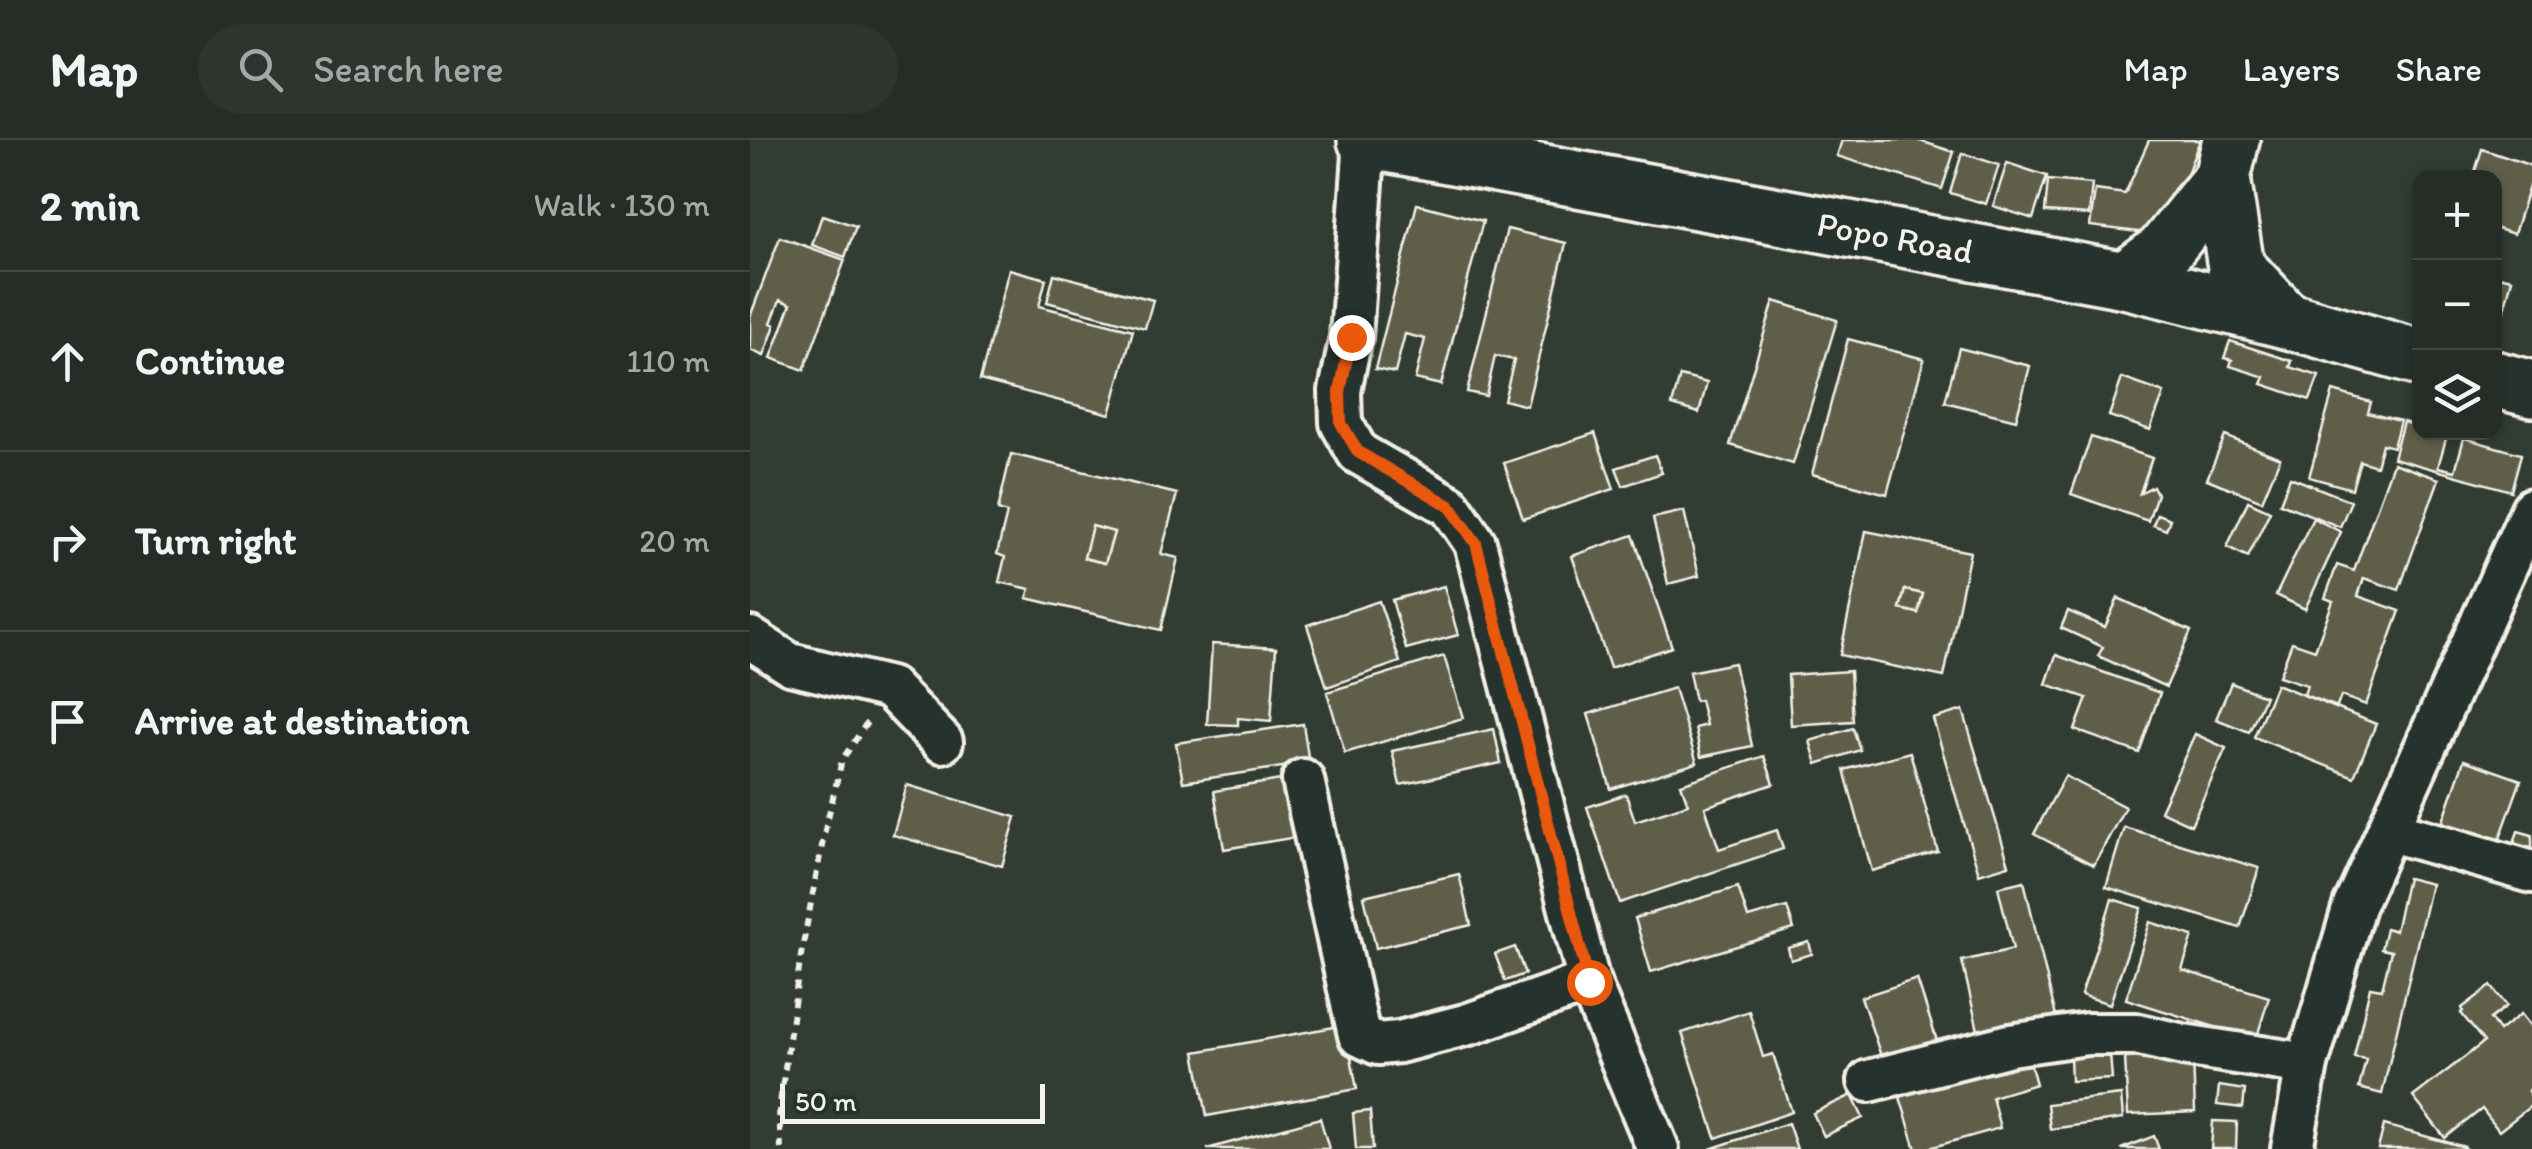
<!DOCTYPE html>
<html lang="en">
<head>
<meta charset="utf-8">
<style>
  body { margin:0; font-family:Itim,sans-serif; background:#2d352e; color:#f1f3f6 }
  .controls { position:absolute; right:30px; top:30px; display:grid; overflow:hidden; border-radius:20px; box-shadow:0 2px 8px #0004 }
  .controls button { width:90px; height:90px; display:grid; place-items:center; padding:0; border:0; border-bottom:2px solid #424943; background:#252d26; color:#f1f3f6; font:50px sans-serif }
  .scale { position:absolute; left:30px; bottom:25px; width:265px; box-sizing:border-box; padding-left:10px; border:5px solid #f4f1e8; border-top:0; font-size:28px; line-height:35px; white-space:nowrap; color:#f4f1e8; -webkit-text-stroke:8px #26332d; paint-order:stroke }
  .stop { position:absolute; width:30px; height:30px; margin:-22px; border:8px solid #ea580c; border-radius:50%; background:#fff }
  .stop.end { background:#ea580c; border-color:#fff; box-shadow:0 2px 10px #0008 }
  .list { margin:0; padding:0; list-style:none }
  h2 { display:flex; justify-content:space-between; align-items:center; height:130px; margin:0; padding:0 40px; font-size:42px }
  h2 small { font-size:32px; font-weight:400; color:#a3a8a7 }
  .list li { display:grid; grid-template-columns:65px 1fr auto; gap:30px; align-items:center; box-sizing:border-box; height:180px; padding:0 40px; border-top:2px solid #424943 }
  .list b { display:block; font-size:38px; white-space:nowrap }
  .list em { font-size:32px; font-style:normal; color:#a3a8a7 }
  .icon { flex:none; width:55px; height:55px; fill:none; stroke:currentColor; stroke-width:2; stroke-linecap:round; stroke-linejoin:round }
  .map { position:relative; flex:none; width:1782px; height:1009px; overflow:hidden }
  header { display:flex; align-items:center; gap:60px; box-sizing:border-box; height:140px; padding:0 50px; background:#252d26; border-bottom:2px solid #424943 }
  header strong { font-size:48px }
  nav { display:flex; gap:55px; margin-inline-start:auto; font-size:35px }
  .search { width:700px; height:90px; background:#2d352e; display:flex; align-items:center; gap:25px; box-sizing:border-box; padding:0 35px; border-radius:55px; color:#a3a8a7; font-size:38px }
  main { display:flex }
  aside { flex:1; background:#252d26 }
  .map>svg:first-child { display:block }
  .building { fill:#5f5e4a; stroke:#f4f1e8; stroke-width:2.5; fill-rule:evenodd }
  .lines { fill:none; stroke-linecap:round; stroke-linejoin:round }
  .minor-casing { stroke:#f4f1e8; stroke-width:48 }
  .secondary-casing { stroke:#f4f1e8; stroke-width:62 }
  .path { stroke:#f4f1e8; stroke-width:6; stroke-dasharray:8 8; stroke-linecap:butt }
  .minor { stroke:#26332d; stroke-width:40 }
  .secondary { stroke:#26332d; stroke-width:55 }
  .route { stroke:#ea580c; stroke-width:12 }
  .labels { text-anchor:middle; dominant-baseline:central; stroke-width:8; stroke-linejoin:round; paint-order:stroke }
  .street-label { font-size:35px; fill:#f4f1e8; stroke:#26332d }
</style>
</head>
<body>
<header>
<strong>Map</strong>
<div class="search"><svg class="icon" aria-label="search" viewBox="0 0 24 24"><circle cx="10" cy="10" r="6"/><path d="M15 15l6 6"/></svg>Search here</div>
<nav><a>Map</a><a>Layers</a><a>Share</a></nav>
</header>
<main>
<aside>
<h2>2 min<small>Walk · 130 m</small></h2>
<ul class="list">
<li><svg class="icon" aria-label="ahead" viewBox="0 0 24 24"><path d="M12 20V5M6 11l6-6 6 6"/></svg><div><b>Continue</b></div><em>110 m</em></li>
<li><svg class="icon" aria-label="right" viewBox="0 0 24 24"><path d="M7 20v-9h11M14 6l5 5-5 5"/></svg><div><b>Turn right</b></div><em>20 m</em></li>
<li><svg class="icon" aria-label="arrive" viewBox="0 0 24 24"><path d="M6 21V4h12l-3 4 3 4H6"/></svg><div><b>Arrive at destination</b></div></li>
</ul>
</aside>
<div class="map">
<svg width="1782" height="1009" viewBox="0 0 1782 1009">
  <rect width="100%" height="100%" fill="#313c33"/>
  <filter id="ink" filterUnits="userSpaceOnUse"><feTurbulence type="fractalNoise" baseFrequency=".01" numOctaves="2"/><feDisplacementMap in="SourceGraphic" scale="20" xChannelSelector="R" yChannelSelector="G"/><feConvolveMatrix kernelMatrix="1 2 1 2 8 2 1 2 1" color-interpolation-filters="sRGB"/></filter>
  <g filter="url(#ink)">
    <g class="building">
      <path d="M1092,0H1167L1204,12L1192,49L1087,16Z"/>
      <path d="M1399,0H1450L1437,34L1424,49L1396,93L1340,86L1345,50L1375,54Z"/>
      <path d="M1732,9L1782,26V37L1764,94L1744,88V38H1723Z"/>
      <path d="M1212,13L1249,25L1236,64L1200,53Z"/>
      <path d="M1257,23L1297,36L1283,79L1243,66Z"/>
      <path d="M1298,40L1342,44L1339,75L1295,72Z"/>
      <path d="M667,64L733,81L691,245L665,239L675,199L655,194L645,233L625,229Z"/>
      <path d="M72,75L106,86L95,117L62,105Z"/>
      <path d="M757,89L816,103L777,266L754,260L764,220L745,216L736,256L717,252Z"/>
      <path d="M30,97L95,120L54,230L21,218L41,164L30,160L21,183L25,185L14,216L0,210V177Z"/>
      <path d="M259,129L296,139L289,166L383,190L360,274L230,240Z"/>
      <path d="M304,134L403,160L395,188L297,162Z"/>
      <path d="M1744,135L1762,139L1746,201H1744Z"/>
      <path d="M1024,161L1087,180L1043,324L980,305Z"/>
      <path d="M1098,199L1174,219L1137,354L1062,334Z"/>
      <path d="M1480,201L1542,221L1540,227L1569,236L1560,260L1512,244L1515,237L1480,226L1482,220L1474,218Z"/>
      <path d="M1209,208L1280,226L1266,280L1195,262Z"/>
      <path d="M930,236L957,243L949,273L922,265Z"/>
      <path d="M1372,238L1414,253L1400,290L1359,276Z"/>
      <path d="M1583,251L1621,262L1618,273L1650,281L1643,307L1632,304L1626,326L1610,321L1602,349L1559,337Z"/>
      <path d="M1653,282L1670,287V292L1697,295L1688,327L1705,331L1714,298L1771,314L1761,351L1643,318Z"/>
      <path d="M845,293L864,349L773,379L754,323Z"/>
      <path d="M1475,296L1530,318L1512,361L1457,339Z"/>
      <path d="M1341,297L1402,318L1390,353L1403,346L1407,354L1398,381L1321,354Z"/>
      <path d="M261,314L427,354L411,414L428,418L411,490L277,458L280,449L249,442L255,417L247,414L257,373L248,370ZM342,386L364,392L355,423L334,418Z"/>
      <path d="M905,315L912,333L873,346L866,328Z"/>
      <path d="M1643,323L1689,339L1649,450L1614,438L1608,456L1650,471L1616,565L1591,556L1587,567L1554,555L1557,545L1529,536L1542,502L1565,510L1583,461L1575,458L1587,425L1604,431Z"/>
      <path d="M1540,337L1601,361L1590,387L1530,363Z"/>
      <path d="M1498,361L1520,371L1498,417L1477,407Z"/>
      <path d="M934,371L949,436L918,444L903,378Z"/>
      <path d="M1407,374L1420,379L1416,390L1403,385Z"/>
      <path d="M1563,378L1591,392L1555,469L1526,455Z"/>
      <path d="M342,386L364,392L355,423L334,418Z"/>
      <path d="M1116,391L1220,412L1194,537L1090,515ZM1155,450L1173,454L1168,473L1150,469Z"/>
      <path d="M883,395L922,507L860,528L822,416Z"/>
      <path d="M694,446L708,495L656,509L642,460Z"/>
      <path d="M1155,450L1173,454L1168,473L1150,469Z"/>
      <path d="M1368,458L1441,491L1416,547L1348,516L1353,507L1311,488L1318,471L1355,487Z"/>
      <path d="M629,461L650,522L577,547L557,485Z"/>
      <path d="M462,504L526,508L521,581L488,578V585L457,584Z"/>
      <path d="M1306,515L1410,553L1389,613L1325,590L1337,558L1296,544Z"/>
      <path d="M694,516L713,578L595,613L577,552Z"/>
      <path d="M984,523L1002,606L951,617L945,588L956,585L950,560L945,561L939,532Z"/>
      <path d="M1100,531L1103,581L1041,585L1038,535Z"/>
      <path d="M1481,543L1515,556L1499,592L1466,579Z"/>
      <path d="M1526,544L1626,584L1604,637L1504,597Z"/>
      <path d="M924,548L947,623L861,649L838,574Z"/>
      <path d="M1213,570L1259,725L1229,734L1183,579Z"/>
      <path d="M553,584L559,623L433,642L426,603Z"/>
      <path d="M1103,588L1110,610L1067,624L1060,601Z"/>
      <path d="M744,589L751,623L650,645L642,611Z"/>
      <path d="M1445,594L1476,608L1441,685L1410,671Z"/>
      <path d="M1160,612L1188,712L1122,731L1094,630Z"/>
      <path d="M1014,616L1024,644L955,667L969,709L1027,690L1033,709L870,763L837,667L876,654L885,681L938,664L931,644Z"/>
      <path d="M1714,620L1771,640L1748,704L1692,684Z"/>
      <path d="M1315,636L1375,667L1344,725L1284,694Z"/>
      <path d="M537,639L547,697L474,709L464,651Z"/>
      <path d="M157,645L266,677L252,726L143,695Z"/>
      <path d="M1374,687L1509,728L1490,788L1356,747Z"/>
      <path d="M1768,691L1782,695V711L1763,706Z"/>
      <path d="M709,734L721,785L626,808L614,756Z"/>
      <path d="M1657,738L1681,744L1632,954L1609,948L1616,919L1604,917L1620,847L1632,849L1641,811L1631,809L1636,788L1645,791Z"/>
      <path d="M1274,741L1307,881L1230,899L1212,821L1263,809L1248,747Z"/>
      <path d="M988,747L998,778L1037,767L1044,789L901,832L885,778Z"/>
      <path d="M1362,759L1392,768L1360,864L1331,855Z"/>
      <path d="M1400,782L1443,796L1432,830L1519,857L1506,900L1376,859Z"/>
      <path d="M1059,802L1062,814L1041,820L1038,808Z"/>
      <path d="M765,807L775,834L755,841L745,814Z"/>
      <path d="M1167,839L1188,904L1133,922L1111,857Z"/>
      <path d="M1741,846L1757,866L1740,879L1749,891L1771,874L1782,888V948L1778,951L1782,957V965L1749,991L1732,969L1695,998L1663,957L1734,902L1711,873L1713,871L1712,868Z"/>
      <path d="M999,871L1013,917L1023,914L1042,972L966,998L932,893Z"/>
      <path d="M595,885L607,949L457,976L445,912Z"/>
      <path d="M1360,914L1362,939L1321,941L1320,916Z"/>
      <path d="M1443,915L1445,972L1378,975L1375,918Z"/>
      <path d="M1279,919L1286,944L1242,957L1250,988L1176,1009H1166L1150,957Z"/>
      <path d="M1469,946L1495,950L1493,968L1467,965Z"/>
      <path d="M1102,955L1113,978L1074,996L1063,973Z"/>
      <path d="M1371,955L1373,979L1300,989L1297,964Z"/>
      <path d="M620,971L623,1009H606L603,973Z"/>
      <path d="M570,978L579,1009H457Z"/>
      <path d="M1463,981L1487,982L1486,1009H1461Z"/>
      <path d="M1038,983L1047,1009H960Z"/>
      <path d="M1634,985L1715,1007V1009H1628Z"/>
      <path d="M1404,996L1409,1009H1371Z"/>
    </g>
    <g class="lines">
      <defs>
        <g id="minor">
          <path d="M615,0L601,197L590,251L591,283L608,313L700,366L725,403L839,842L908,1009"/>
          <path d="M0,498L40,524L140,548L192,602"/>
          <path d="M553,640L609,895L628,904L649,902L719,884L839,842"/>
          <path d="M1638,690L1782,732"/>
          <path d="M1119,941L1260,905L1337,894H1386L1433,905L1557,924"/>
          <path d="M1542,1009L1557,924L1604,766L1782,369"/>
        </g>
        <g id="secondary">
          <path id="s1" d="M616,0L1375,140L1536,180L1670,218"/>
          <path d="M1472,38L1486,127L1536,180"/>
          <path d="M1375,140L1413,112L1472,38L1481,0"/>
          <path d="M1744,239L1782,249"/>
        </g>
      </defs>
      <use href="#minor" class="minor-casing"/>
      <use href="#secondary" class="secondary-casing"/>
      <path class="path" d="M31,1009L29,970L51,815L75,690L92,620L120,578"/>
      <use href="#minor" class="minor"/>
      <use href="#secondary" class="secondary"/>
    </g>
  </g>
  <g class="lines" filter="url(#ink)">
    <path class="route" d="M601,197L590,252L591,283L608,312L700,366L726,403L839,842"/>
  </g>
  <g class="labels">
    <g class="street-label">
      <text stroke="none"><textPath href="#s1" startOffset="538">Popo Road</textPath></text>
    </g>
  </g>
</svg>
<div class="controls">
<button>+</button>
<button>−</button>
<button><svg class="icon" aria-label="layers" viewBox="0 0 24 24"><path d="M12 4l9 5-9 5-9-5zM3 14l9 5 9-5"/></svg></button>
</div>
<div class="scale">50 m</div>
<div class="stop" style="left:839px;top:842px"></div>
<div class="stop end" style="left:601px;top:197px"></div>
</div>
</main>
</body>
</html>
